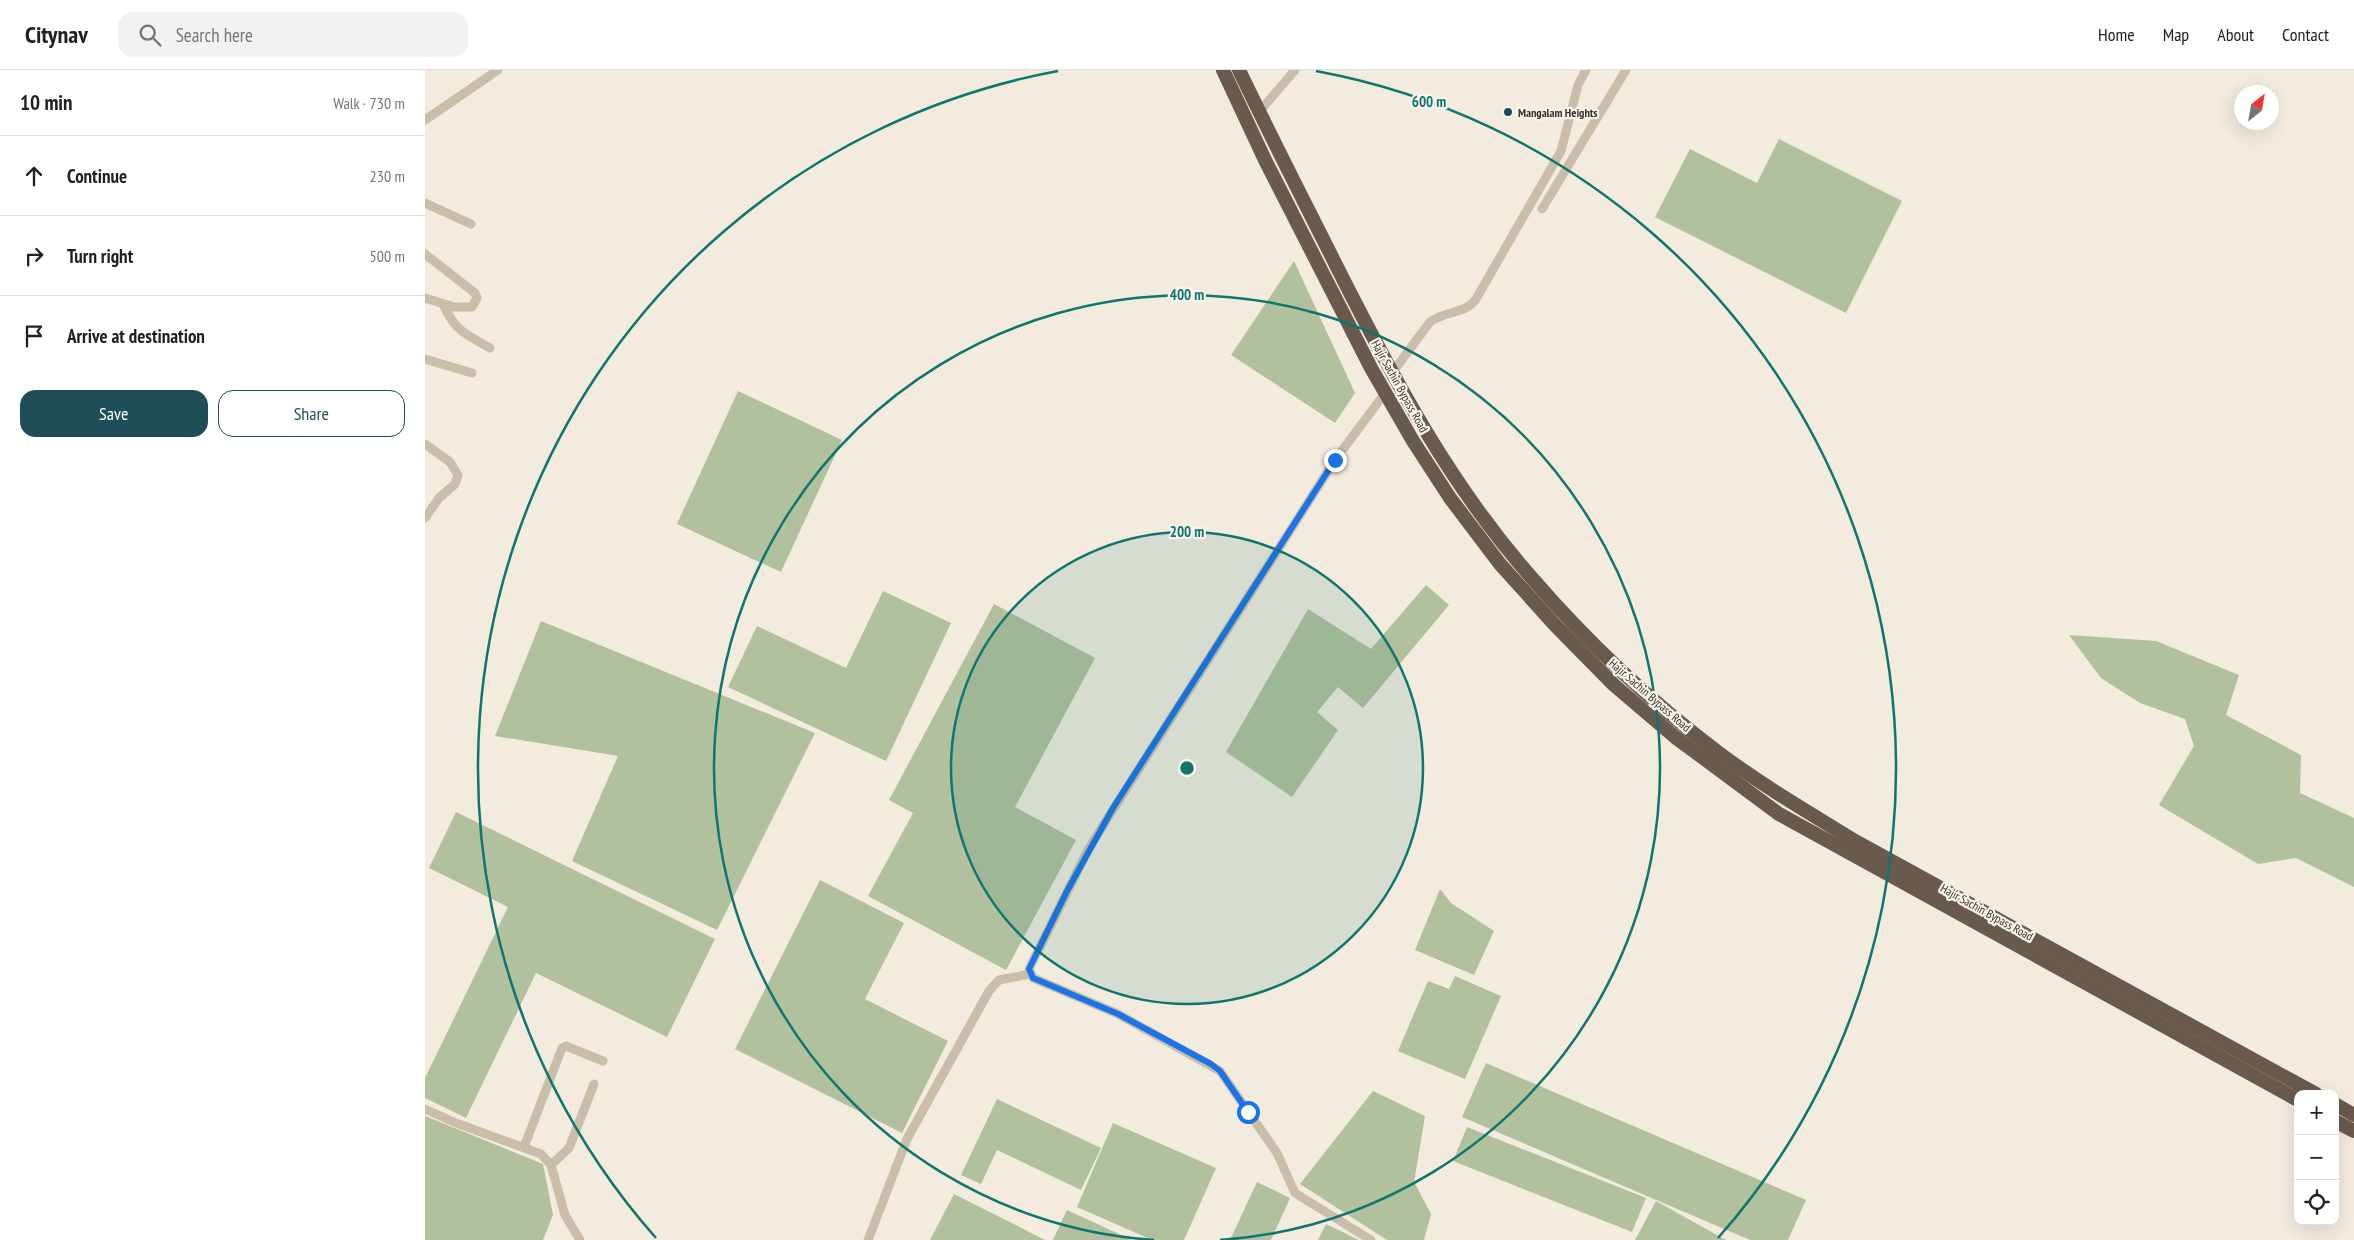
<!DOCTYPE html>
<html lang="en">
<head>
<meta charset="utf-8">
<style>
  body { margin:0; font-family:"PT Sans Narrow",sans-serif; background:#f2f2f2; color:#202124 }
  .controls { position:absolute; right:15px; bottom:15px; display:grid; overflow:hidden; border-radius:10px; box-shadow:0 5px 20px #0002 }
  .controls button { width:45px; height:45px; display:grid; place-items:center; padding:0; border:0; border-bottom:1px solid #e0e0e0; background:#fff; color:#202124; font:25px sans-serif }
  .compass { position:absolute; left:1809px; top:15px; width:45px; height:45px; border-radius:50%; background:#fff; box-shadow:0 5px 20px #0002; rotate:31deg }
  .stop { position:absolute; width:15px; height:15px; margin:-11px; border:4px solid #1a73e8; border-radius:50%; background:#fff }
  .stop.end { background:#1a73e8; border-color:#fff; box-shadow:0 1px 5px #0008 }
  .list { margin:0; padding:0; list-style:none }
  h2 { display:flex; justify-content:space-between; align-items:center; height:65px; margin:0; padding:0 20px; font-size:21px }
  h2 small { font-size:16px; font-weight:400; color:#757577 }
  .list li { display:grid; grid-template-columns:32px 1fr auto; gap:15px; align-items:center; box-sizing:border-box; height:80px; padding:0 20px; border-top:1px solid #e0e0e0 }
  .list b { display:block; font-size:19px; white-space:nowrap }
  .list em { font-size:16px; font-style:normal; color:#757577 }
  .actions { display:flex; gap:10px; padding:15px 20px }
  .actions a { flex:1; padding:11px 0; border:1px solid #1f4e59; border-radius:15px; text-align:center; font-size:18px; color:#1f4e59 }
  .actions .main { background:#1f4e59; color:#fff }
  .icon { flex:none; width:28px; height:28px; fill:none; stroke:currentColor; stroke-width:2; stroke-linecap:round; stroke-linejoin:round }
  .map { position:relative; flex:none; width:1929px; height:1170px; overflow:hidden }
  header { display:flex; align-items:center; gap:30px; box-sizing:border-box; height:70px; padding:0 25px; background:#fff; border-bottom:1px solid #e0e0e0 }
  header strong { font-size:24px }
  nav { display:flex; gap:28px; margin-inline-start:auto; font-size:18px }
  .search { width:350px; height:45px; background:#f2f2f2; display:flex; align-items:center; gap:12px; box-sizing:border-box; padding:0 18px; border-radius:15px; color:#757577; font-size:19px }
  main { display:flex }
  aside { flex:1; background:#fff }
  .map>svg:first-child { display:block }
  .green { fill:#b1c19e }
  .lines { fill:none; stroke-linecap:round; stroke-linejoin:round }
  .minor { stroke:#cabdaa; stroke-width:9 }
  .trunk { stroke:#6a5a4e; stroke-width:14 }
  .route { stroke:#1a73e8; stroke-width:6 }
  .ring { fill:none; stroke:#0f766e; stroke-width:2.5 }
  .poi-dot { fill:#1f4e59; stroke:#faf5eb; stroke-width:2 }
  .labels { text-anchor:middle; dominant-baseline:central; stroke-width:4.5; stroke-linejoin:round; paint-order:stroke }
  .poi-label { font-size:12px; font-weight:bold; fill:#38302a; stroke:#faf5eb; text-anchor:start }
  .street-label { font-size:12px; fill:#38302a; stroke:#faf5eb }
  .centre { fill:#0f766e; stroke:#faf5eb; stroke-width:2.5 }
  .ring-label { font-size:15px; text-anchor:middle; font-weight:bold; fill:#0f766e; stroke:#faf5eb; stroke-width:4.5; stroke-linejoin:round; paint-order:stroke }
</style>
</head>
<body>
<header>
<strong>Citynav</strong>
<div class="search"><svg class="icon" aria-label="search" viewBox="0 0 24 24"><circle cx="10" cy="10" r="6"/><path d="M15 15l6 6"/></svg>Search here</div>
<nav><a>Home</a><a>Map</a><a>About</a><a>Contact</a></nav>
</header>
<main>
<aside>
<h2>10 min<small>Walk · 730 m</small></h2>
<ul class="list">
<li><svg class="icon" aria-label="ahead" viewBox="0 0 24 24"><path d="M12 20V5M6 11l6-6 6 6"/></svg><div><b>Continue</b></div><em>230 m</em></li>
<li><svg class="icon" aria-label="right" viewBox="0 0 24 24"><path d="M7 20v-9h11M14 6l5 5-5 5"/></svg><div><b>Turn right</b></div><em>500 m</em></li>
<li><svg class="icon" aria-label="arrive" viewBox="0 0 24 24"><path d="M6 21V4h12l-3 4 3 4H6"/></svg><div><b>Arrive at destination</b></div></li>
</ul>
<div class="actions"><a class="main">Save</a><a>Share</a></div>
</aside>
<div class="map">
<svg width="1929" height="1170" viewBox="0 0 1929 1170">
  <rect width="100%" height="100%" fill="#f2ebde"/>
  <g class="green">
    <path d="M1354,69L1477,131L1421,243L1230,147L1265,79L1332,113Z"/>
    <path d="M869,191L930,323L910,353L806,285Z"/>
    <path d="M313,321L417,370L356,502L252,454Z"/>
    <path d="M1001,515L1024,535L938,638L913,617L892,642L913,660L867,727L801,682L883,539L946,579Z"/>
    <path d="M458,521L526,553L461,691L303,617L332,556L421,598Z"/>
    <path d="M569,534L670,588L590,737L651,770L581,900L443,826L488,743L464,730Z"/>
    <path d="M116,551L390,663L292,860L147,791L193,686L70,666Z"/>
    <path d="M1644,565L1731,571L1814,605L1801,645L1876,685L1875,723L1929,748V817L1871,788L1833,794L1734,735L1769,676L1760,649L1715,633L1676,608Z"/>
    <path d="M31,742L290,869L242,967L111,903L41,1048L0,1028V1008L83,837L4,798Z"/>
    <path d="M395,810L479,853L440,929L523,971L477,1063L310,979Z"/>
    <path d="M1015,819L1026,833L1069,861L1049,905L990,880Z"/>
    <path d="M1030,906L1076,926L1040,1009L973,981L1003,911L1024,919Z"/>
    <path d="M1061,993L1381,1130L1363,1170H1325L1037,1047Z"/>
    <path d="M948,1021L1000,1046L989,1112L1006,1144L999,1170H962L875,1114Z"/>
    <path d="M572,1029L676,1078L656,1120L572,1080L556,1114L536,1105Z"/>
    <path d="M0,1046L118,1094L128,1145L118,1170H0Z"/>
    <path d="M688,1053L791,1098L759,1170H727L652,1137Z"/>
    <path d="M1042,1057L1221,1128L1207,1162L1028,1091Z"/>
    <path d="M832,1112L865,1128L846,1170H805Z"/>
    <path d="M529,1124L620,1170H505Z"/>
    <path d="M1231,1131L1301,1170H1210Z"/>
    <path d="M642,1140L707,1170H628Z"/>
    <path d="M901,1154L934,1170H893Z"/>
  </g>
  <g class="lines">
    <g class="minor">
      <path d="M834,42L870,0"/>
      <path d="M0,50L73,0"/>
      <path d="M0,133L46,154"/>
      <path d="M1117,139L1201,0"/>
      <path d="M0,184L50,223L52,228L47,237H29L0,228"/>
      <path d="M18,234C31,262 39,263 65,278"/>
      <path d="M0,289L47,303"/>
      <path d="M967,303L1005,252C1019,241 1041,244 1051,229L1136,81L1153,15L1161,0"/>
      <path d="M0,374L25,392L33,405L30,414L14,428L0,448"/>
      <path d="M0,1039L31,1053L116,1084L126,1095L140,1145L155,1170"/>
      <path d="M99,1077L137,978L141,976L178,991"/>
      <path d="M126,1095L144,1078L169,1014"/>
      <path d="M443,1170L482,1069L564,921L574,910L605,904"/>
      <path d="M946,1170L870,1123L852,1083L795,1001L693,944L608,908L604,899L663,780L689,738L910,390L960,323"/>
    </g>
    <g class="trunk">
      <path d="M798,0L840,90L946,298L988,371L1025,428L1075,494L1129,554L1189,615L1250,667L1354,744L1873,1030"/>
      <path d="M814,0C846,67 880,133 913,199C968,308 1025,415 1106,507C1162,572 1226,632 1294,683C1337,715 1384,743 1430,771L1891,1024"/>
      <path d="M1910,1034L1929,1045"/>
      <path d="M1910,1051L1929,1061"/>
    </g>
  </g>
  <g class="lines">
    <path class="route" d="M823,1042L795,1001L786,994L693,944L608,908L604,899L642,821L688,738L910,390"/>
  </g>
  <circle cx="762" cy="698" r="236" fill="#0f766e" fill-opacity=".12"/>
  <g class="ring">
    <circle cx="762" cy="698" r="236"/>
    <path d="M729 1170A473 473 0 1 1 795 1170"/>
    <path d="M231 1168A709 709 0 0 1 633 1M891 1A709 709 0 0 1 1293 1168"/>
  </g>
  <circle class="poi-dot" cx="1083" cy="42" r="5"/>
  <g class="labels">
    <g class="poi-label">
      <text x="1093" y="42">Mangalam Heights</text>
    </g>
    <g class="street-label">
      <text transform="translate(975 316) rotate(61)">Hajir Sachin Bypass Road</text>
      <text transform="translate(1225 625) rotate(41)">Hajir Sachin Bypass Road</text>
      <text transform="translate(1562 842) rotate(29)">Hajir Sachin Bypass Road</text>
    </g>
  </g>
  <circle cx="762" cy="698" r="8" class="centre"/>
  <g class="ring-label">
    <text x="1004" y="37">600 m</text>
    <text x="762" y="230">400 m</text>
    <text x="762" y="467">200 m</text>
  </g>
</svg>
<div class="controls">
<button>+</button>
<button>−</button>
<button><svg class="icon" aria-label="locate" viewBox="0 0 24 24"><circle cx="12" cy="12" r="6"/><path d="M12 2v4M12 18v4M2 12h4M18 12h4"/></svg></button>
</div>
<svg class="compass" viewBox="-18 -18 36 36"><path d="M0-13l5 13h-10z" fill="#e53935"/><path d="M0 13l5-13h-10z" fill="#757577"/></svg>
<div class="stop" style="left:823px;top:1042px"></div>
<div class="stop end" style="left:910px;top:390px"></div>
</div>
</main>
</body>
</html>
